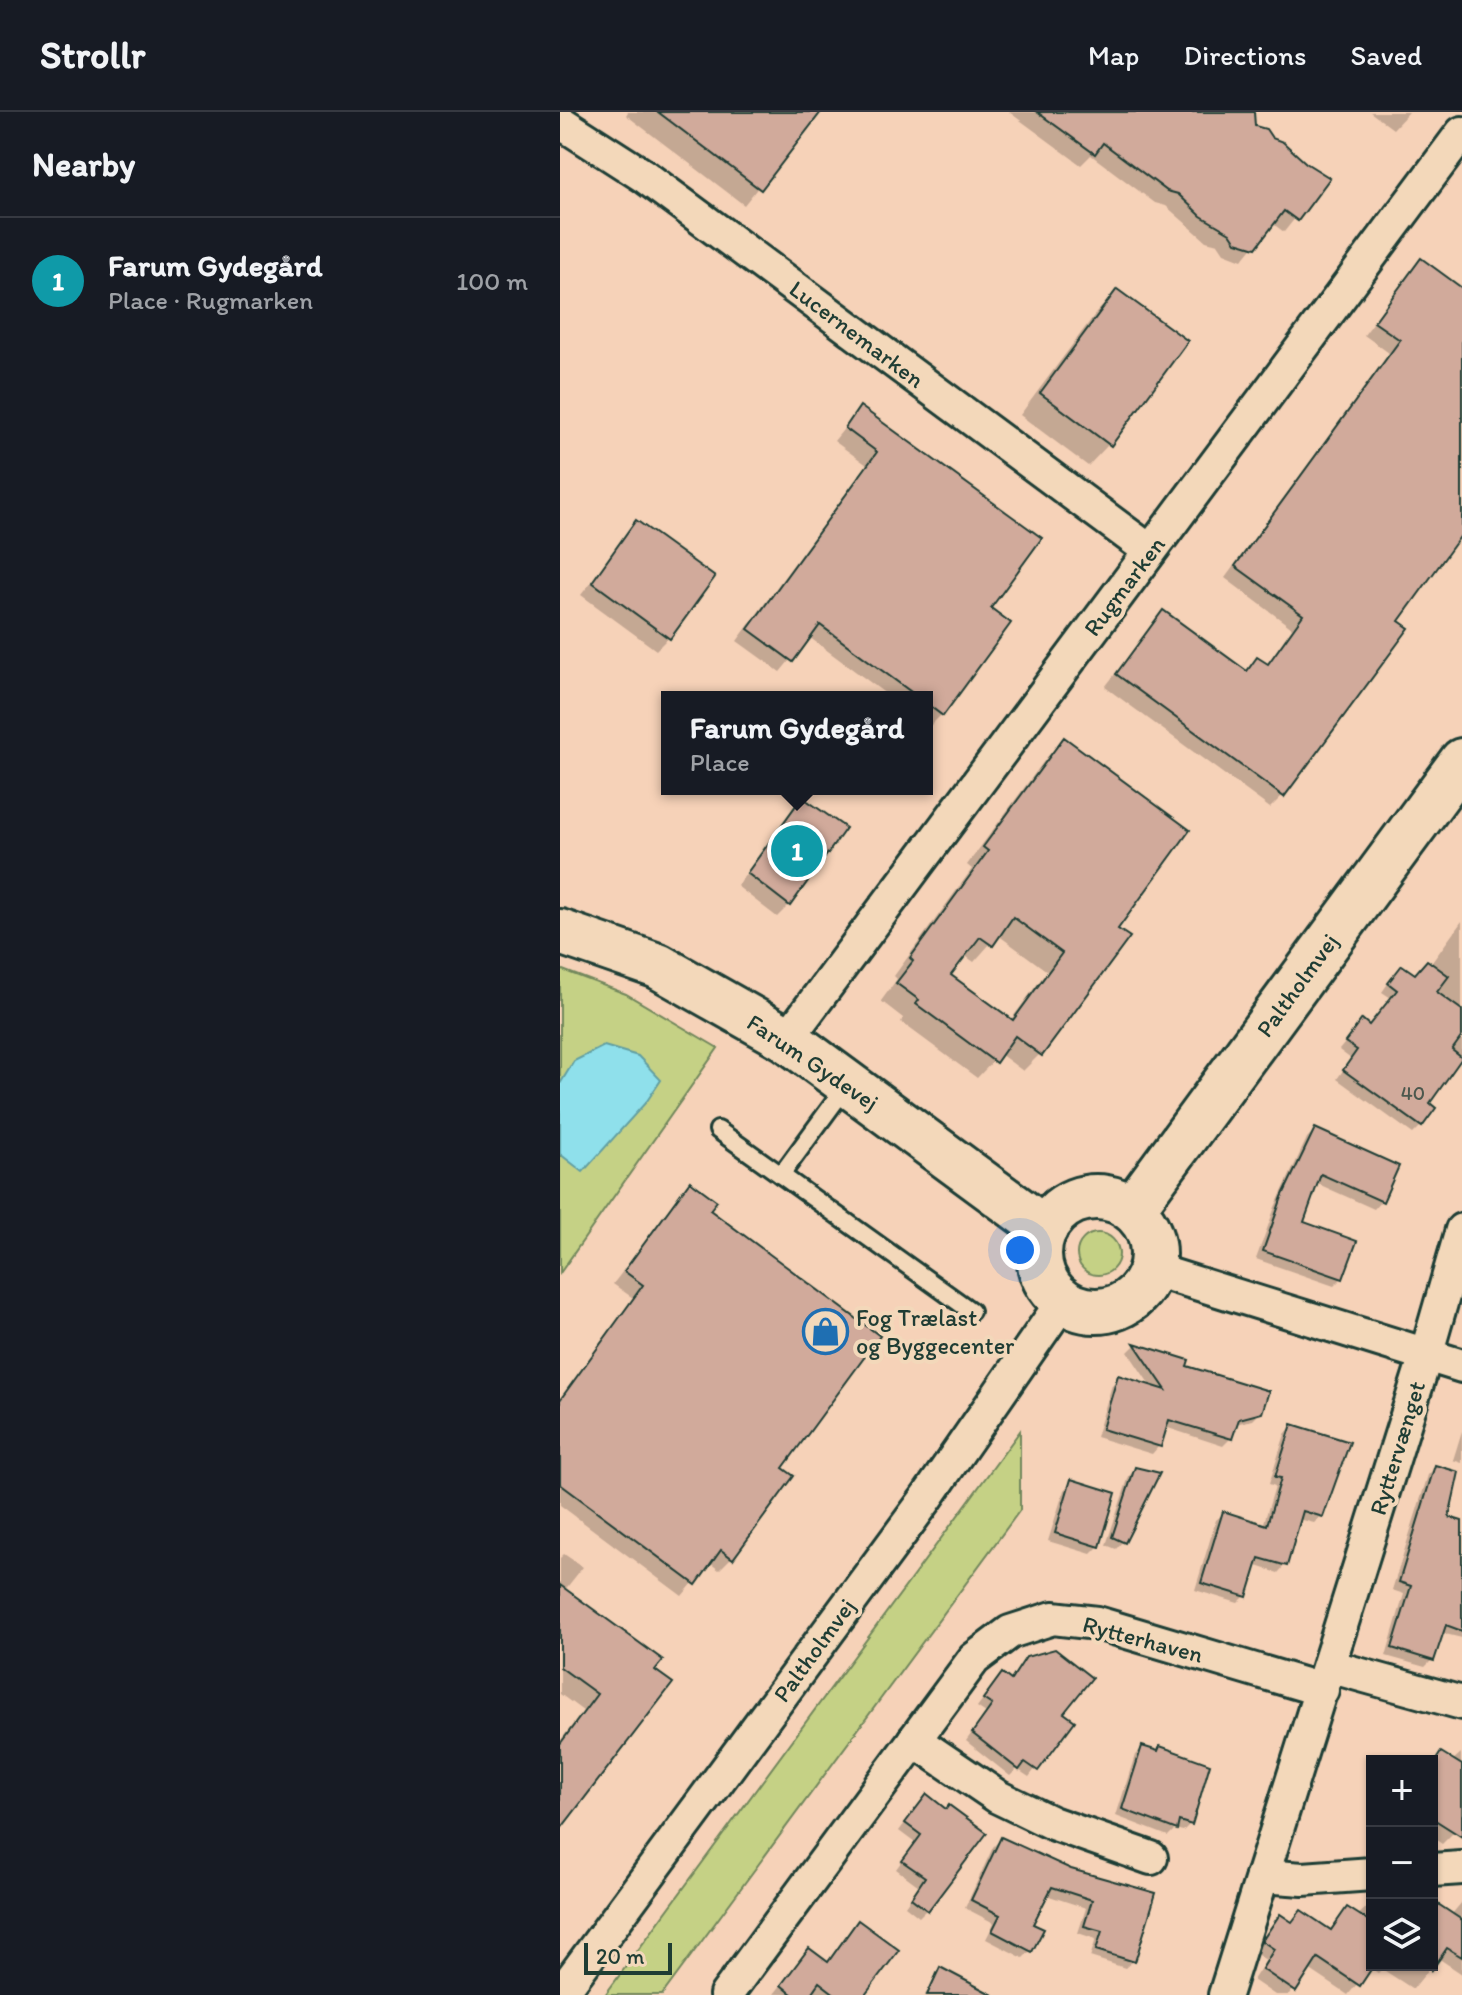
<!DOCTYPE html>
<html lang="en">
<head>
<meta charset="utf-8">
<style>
  body { margin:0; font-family:Itim,sans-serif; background:#20242c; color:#f1f3f6 }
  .controls { position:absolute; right:24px; bottom:24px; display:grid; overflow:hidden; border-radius:0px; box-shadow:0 2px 6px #0004 }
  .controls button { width:72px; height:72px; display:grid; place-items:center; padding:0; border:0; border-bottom:2px solid #363941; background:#171b24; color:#f1f3f6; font:40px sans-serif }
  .scale { position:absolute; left:24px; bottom:20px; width:88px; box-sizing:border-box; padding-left:8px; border:4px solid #1f3d34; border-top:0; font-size:22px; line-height:28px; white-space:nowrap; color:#1f3d34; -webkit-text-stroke:6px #f3d8ba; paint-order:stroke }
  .you { position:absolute; left:460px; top:1138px; width:28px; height:28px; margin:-20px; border:6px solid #fff; border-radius:50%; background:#1a73e8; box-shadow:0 0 0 12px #1a73e833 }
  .badge { display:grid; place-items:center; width:52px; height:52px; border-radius:50%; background:#db2777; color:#fff; font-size:26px; font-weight:700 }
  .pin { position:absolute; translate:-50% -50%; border:4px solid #fff; box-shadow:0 2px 8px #0006 }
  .popup { position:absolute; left:101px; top:579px; width:272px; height:104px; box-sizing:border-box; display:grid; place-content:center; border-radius:0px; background:#171b24; filter:drop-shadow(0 2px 6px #0005); font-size:26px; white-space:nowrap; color:#9ea1a6 }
  .popup b { font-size:30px; color:#f1f3f6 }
  .popup::after { content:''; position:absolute; left:50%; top:100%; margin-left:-16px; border:16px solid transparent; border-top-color:#171b24 }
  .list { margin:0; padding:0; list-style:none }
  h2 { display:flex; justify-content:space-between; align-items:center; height:104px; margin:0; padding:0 32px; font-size:34px }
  h2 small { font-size:26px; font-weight:400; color:#9ea1a6 }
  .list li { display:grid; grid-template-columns:52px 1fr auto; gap:24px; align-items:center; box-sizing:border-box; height:128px; padding:0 32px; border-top:2px solid #363941 }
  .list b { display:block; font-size:30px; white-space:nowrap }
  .list p { margin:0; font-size:26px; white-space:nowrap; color:#9ea1a6 }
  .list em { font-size:26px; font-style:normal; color:#9ea1a6 }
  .icon { flex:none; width:44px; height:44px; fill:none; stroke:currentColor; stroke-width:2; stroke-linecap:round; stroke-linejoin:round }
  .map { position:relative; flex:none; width:902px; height:1883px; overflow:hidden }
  header { display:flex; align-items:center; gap:48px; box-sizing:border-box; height:112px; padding:0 40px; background:#171b24; border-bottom:2px solid #363941 }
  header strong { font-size:38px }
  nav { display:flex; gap:44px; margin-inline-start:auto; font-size:28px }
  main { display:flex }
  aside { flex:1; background:#171b24 }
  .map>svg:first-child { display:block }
  .green { fill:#c5d185; stroke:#72875c; stroke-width:2 }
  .water { fill:#8fe0eb; stroke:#629fa2; stroke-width:2 }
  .shadow { fill:#0003; fill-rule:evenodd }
  .building { fill:#d1aa9b; stroke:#1f3d34; stroke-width:2; fill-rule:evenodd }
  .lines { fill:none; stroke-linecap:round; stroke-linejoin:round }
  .lane-casing { stroke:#1f3d34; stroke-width:22 }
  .street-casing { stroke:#1f3d34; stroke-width:38 }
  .secondary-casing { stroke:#1f3d34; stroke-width:50 }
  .lane { stroke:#f3d8ba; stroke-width:16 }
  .street { stroke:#f3d8ba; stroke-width:32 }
  .secondary { stroke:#f3d8ba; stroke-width:44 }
  .labels { text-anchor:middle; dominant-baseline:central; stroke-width:8; stroke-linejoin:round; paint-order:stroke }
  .number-label { font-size:20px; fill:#4c584e }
  .street-label { font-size:24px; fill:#1f3d34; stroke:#f3d8ba }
  .poi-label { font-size:24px; fill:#1f3d34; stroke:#f3d8ba; text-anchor:start }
</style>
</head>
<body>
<header>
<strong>Strollr</strong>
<nav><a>Map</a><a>Directions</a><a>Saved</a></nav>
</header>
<main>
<aside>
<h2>Nearby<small></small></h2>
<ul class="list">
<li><span class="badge" style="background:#0f9aa8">1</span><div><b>Farum Gydegård</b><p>Place · Rugmarken</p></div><em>100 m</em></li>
</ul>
</aside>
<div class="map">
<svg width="902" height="1883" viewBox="0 0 902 1883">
  <rect width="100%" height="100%" fill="#f6d2b8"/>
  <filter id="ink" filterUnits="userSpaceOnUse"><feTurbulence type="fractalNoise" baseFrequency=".0125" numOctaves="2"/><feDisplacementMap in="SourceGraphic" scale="16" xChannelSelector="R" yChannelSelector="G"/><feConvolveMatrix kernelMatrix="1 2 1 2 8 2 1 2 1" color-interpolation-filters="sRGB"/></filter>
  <g filter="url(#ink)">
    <g class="green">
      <path d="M0,857L66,882L158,936L0,1161Z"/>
      <circle cx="538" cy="1142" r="21"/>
      <path d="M460,1319V1398L102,1883H45Z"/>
    </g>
    <path class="water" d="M44,934L78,944L101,968L87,989L23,1060L0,1042V972L14,949Z"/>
    <g class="shadow">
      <path d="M68,0H258L184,93L66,3Z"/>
      <path d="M449,0H692L693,15L767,66L724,120L712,111L682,148L664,141L658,132L646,129L606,94L595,91L531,43L521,53Z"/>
      <path d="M810,0H849L833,17Z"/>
      <path d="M861,148L902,178V418L836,509L722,684L710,696L545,575L603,500L685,560L698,547L706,553L732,516L665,466L829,241L804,223Z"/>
      <path d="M557,179L549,332L528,354L460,303L536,201Z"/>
      <path d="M300,297L428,497L382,602L370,614L367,585H330L249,525L220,560L177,529L307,353L274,329Z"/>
      <path d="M77,411L108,526L96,538L21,483Z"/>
      <path d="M504,628L555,817L480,942L463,959L440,942L417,966L341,910L343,906L321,889L337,867L334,864L412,757L407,753L487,645ZM438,823L487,859L450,909L388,864L404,843L414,850Z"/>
      <path d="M242,687L229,793L217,805L177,774Z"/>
      <path d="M902,809V942L868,992L861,1014L853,1022L777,967L791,947L779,938L802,910L808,915L831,886L822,880L834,863L842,855L854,864L870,853Z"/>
      <path d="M755,1018L821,1089L814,1097L756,1071L741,1112L782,1166L774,1174L696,1147L715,1095L747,1026Z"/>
      <path d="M130,1072L147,1098L220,1356L231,1365L171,1446L159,1458L150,1451L122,1484L0,1393V1286L73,1186L53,1172Z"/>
      <path d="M575,1233L627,1249L625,1255L701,1300L693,1308L675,1312L671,1326L663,1334L605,1315L599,1334L592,1342L536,1325L552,1273L559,1265L592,1276L568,1240Z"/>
      <path d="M732,1314L761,1404L754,1411L739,1407L725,1453L718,1461L694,1453L685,1484L678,1491L635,1478L656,1408L664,1401L703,1414L715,1374L709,1372L725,1322Z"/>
      <path d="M902,1319V1351L893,1348Z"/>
      <path d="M876,1355L887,1407L902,1411V1526L881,1521L872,1548L865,1555L826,1544L844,1482L832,1478L868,1363Z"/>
      <path d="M576,1357L563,1429L556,1437L546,1433L569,1364Z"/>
      <path d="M512,1369L539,1434L531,1442L488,1429L504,1378Z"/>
      <path d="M4,1442L23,1455L4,1479L100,1549L0,1717V1629L23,1599L0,1582V1446Z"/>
      <path d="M467,1547L502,1601L512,1609L469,1665L457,1657L450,1664L406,1629L426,1601L417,1595L435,1571L450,1569Z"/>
      <path d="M582,1636L596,1640L600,1637L630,1712L623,1719L615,1717L608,1724L556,1704L575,1643Z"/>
      <path d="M901,1641L902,1724L895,1719L882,1732L872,1725V1652L882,1642L892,1649Z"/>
      <path d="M359,1692L386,1699L367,1797L359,1805L345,1794L359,1774L336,1757L355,1731L339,1719Z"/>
      <path d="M441,1727L510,1759L594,1783L573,1849L565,1856L530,1845L536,1827L518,1821L526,1796L486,1783L471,1813V1838L463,1846L426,1827L434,1811L405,1796L433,1735Z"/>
      <path d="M872,1790L891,1803L902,1790V1862L878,1846L853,1877L822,1857L818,1861L810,1856L788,1883L749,1857L729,1883H715L693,1868L706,1848L693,1840L710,1815L720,1804L730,1811L741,1800L769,1819L787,1797L797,1804L807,1795L812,1799V1853H872Z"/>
      <path d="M291,1819L303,1883H257L251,1878L247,1883L214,1882L249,1838L266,1851Z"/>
      <path d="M380,1858L429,1883H365Z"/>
    </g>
    <g class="building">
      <path d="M98,0H261L201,78Z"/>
      <path d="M477,0H694L695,14L706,17L712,26L723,30L746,51L770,66L738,109L724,99L696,136L676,130L670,121L641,104L618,82L607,79L543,31L535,42Z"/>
      <path d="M861,146L902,176V422L839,509L849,516L724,685L556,562L603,498L687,559L697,545L708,552L743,503L675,454L840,228L814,210Z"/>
      <path d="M557,177L628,229L551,334L480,281Z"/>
      <path d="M300,294L482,426L431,496L451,511L383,604L367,592V585H358L260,513L233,550L188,517L317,340L285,316Z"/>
      <path d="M76,408L155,465L110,527L32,470Z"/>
      <path d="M504,625L630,718L558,817L570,825L482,944L455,924L436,951L356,892L359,888L336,871L353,849L350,846L428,739L423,735ZM453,805L502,841L453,908L391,863L420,825L433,834Z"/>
      <path d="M242,685L286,716L230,794L187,761Z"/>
      <path d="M867,848L889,864L877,880L902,898V924L892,938L902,946L870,991L876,996L862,1015L783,958L797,938L785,930L802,907L809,913L837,878L828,871L842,853L855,862Z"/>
      <path d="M755,1016L839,1054L823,1090L761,1062L744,1110L797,1129L783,1167L703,1139L722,1085Z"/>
      <path d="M130,1069L157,1089L150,1098L320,1224L223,1356L234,1364L173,1447L161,1438L136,1473L0,1372V1288L83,1173L64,1159Z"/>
      <path d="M574,1231L629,1248L627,1254L709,1279L702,1301L679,1307L672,1327L609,1308L601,1335L542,1317L558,1263L606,1278Z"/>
      <path d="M732,1312L790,1330L763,1405L743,1399L727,1454L699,1446L687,1485L641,1471L663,1399L707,1413L721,1366L715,1365Z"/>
      <path d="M875,1353L899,1360L889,1405L902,1409V1519L886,1513L874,1549L832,1536L851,1474L839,1470Z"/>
      <path d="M575,1355L600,1361L565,1431L552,1425Z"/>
      <path d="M511,1367L556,1381L540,1435L495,1421Z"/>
      <path d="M0,1473L103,1548L95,1558L113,1571L0,1718V1632L37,1582L0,1555Z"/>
      <path d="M495,1537L532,1566L504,1601L515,1609L478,1659L465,1650L459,1658L412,1621L432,1593L423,1587L442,1561L451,1568L466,1545Z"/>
      <path d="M582,1634L598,1639L600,1634L650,1652L632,1713L619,1709L617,1718L562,1697Z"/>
      <path d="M881,1640L902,1653V1725L872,1706V1654Z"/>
      <path d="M367,1682L386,1697L389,1693L427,1721L368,1799L351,1786L365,1765L342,1749L361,1723L345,1711Z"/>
      <path d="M441,1725L511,1757L596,1781L575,1850L536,1838L542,1819L524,1814L532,1788L492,1775L473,1812L484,1817L472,1840L432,1819L440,1803L411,1788Z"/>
      <path d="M872,1788L902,1808V1845L887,1836L872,1858Z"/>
      <path d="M787,1795L812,1811V1856L800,1874L758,1846L736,1880L702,1857L714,1837L702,1829L720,1802L732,1810L741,1798L771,1818Z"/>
      <path d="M298,1808L339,1838L305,1883H276L259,1870L250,1883H233L221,1873L249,1836L268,1850Z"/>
      <path d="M380,1855L433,1883H367Z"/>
    </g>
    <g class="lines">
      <defs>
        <g id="lane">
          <path d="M287,973L221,1063L411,1199"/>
          <path d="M158,1018L221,1063"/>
        </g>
        <g id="street">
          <path d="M0,10L84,64L590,439"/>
          <path d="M227,927L902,21"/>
          <path d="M591,1157L902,1254"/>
          <path d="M769,1554L902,1591"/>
          <path d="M354,1628L438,1685L492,1711L591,1746"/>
          <path d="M872,1758L902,1756"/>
          <path d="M702,1764L743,1767L812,1762"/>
          <path d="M0,1883L366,1387L503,1189"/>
          <path d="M166,1883L414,1547L450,1520L493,1506L537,1511L762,1578"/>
          <path d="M665,1883L866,1243L902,1118"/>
        </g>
        <g id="secondary">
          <path d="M0,820L98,854L227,927L485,1117"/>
          <circle cx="536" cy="1142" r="57"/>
          <path d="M572,1097L902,649"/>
        </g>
      </defs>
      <use href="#lane" class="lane-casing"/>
      <use href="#street" class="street-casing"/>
      <use href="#secondary" class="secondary-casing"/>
      <use href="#lane" class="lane"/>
      <use href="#street" class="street"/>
      <use href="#secondary" class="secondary"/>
    </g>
  </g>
  <defs>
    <symbol id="shop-ring" viewBox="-11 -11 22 22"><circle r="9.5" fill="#f3d8ba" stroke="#1f6fb2" stroke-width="1.5"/><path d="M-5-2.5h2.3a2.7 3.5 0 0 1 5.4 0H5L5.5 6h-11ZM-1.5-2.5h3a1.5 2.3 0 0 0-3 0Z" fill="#1f6fb2"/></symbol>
  </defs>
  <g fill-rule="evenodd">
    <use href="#shop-ring" x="240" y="1194" width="51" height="51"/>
  </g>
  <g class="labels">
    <g class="number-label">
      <text x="853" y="981">40</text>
    </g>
    <g class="street-label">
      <text transform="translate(297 222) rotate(37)">Lucernemarken</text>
      <text transform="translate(564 474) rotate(-53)">Rugmarken</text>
      <text transform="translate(737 873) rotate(-54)">Paltholmvej</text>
      <text transform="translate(253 950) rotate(34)">Farum Gydevej</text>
      <text transform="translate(837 1336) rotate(-73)">Ryttervænget</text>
      <text transform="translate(583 1527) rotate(15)">Rytterhaven</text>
      <text transform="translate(254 1538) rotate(-54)">Paltholmvej</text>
    </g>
    <g class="poi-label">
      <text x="296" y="1205">Fog Trælast<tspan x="296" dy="28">og Byggecenter</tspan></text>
    </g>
  </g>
</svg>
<div class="controls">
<button>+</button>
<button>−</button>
<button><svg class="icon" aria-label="layers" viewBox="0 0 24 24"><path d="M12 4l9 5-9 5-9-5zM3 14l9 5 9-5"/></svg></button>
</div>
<div class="scale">20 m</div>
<div class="you"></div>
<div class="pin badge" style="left:237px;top:739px;background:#0f9aa8">1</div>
<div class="popup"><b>Farum Gydegård</b>Place</div>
</div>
</main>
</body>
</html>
